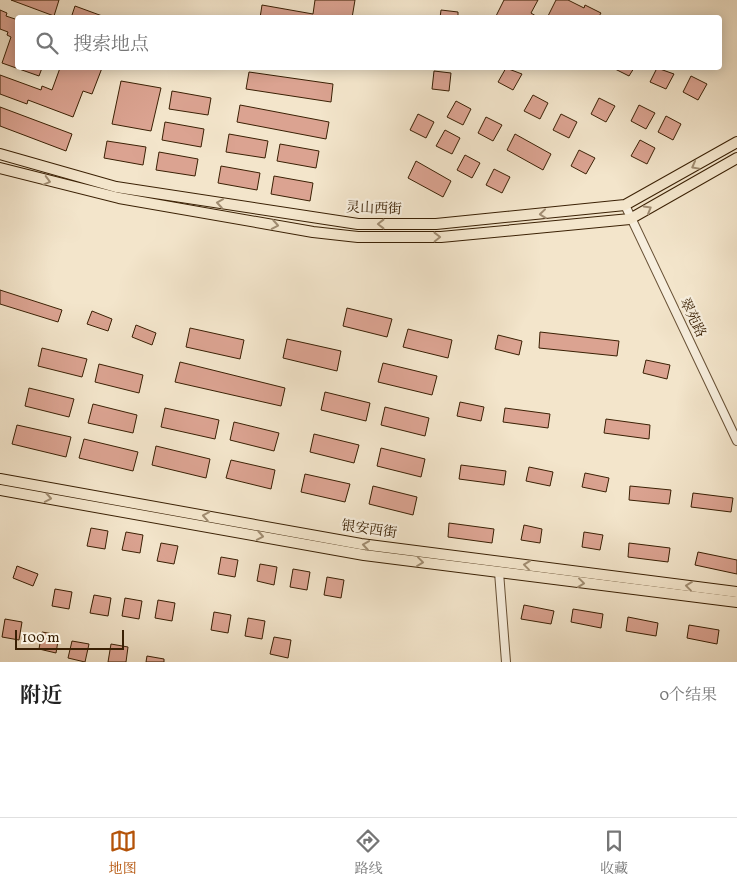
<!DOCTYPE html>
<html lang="zh">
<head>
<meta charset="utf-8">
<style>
  body { margin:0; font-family:Vollkorn,"Noto Serif SC",serif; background:#f2f2f2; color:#222 }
  .scale { position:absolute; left:15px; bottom:12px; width:109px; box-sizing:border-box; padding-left:5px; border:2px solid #3a2004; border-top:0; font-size:14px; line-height:18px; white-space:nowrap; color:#3a2004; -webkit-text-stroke:4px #f7eedd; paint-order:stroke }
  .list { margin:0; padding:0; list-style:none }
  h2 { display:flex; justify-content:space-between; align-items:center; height:65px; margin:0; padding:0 20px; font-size:21px }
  h2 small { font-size:16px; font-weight:400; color:#767676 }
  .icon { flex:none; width:28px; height:28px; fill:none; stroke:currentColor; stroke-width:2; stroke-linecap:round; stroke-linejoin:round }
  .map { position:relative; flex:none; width:737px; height:662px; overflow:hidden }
  .search { position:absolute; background:#fff; box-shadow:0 2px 12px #0003; left:15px; right:15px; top:15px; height:55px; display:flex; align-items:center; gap:12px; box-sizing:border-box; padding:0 18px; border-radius:5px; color:#767676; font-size:19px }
  .sheet { height:155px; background:#fff }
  nav { display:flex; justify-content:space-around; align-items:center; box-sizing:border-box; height:70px; border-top:1px solid #e0e0e0; background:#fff; font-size:14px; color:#767676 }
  nav a { display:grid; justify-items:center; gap:2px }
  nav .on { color:#b45309 }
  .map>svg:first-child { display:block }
  .building { fill:#dba391; stroke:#3a2004 }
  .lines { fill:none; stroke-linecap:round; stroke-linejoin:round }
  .minor-casing { stroke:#685136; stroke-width:10 }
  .major-casing { stroke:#3a2004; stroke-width:12 }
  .minor { stroke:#f7eedd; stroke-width:8 }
  .major { stroke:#f3e5cb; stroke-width:10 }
  .oneway { stroke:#a08c71 }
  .labels { text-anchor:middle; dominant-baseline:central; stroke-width:4.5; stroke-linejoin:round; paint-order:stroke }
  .street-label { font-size:14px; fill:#3a2004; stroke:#f7eedd }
</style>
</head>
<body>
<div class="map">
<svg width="737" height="662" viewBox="0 0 737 662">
  <rect width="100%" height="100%" fill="#f3e5cb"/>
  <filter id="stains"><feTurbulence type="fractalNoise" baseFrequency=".004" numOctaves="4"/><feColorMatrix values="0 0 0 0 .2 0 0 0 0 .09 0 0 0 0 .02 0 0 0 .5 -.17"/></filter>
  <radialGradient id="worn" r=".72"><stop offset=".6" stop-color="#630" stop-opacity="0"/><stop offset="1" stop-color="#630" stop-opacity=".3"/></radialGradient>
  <g class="building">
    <path d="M11,0H59L54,16Z"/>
    <path d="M315,0H355L352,18H260L262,5L313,14Z"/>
    <path d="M504,0H538L531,13L539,18H499L496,16Z"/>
    <path d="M556,0H568L584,8L585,5L601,13L598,18H547Z"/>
    <path d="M75,6L105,17V18H71Z"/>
    <path d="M0,10L7,13L6,16L18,20V68H42L39,76L2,63L11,37L7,35L8,32L0,29Z"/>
    <path d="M441,10L458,12V18H440Z"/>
    <path d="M60,68H102L92,94L83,91L73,117L28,100L27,104L0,94V75L41,90L42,86L52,90Z"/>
    <path d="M506,68L522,74L513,90L498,82Z"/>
    <path d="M613,68H634L629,76Z"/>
    <path d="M657,68L674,74L666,89L650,82Z"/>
    <path d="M434,71L451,73L449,91L432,89Z"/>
    <path d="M249,72L333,84L331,102L246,89Z"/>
    <path d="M691,76L707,84L698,100L683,92Z"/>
    <path d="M121,81L161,88L151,131L112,124Z"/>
    <path d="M172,91L211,98L208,115L169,109Z"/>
    <path d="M533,95L548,103L540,119L524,111Z"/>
    <path d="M599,98L615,106L606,122L591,114Z"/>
    <path d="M456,101L471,109L463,125L447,117Z"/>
    <path d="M240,105L329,122L326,139L237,122Z"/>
    <path d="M639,105L655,113L646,129L631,121Z"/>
    <path d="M0,107L72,134L66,151L0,126Z"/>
    <path d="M418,114L434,122L426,138L410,130Z"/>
    <path d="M561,114L577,122L569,138L553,130Z"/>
    <path d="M666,116L681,124L673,140L658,132Z"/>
    <path d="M486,117L502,125L493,141L478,133Z"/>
    <path d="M165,122L204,129L201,147L162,140Z"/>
    <path d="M445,130L460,138L452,154L436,146Z"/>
    <path d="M229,134L268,141L265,158L226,152Z"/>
    <path d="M515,134L551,154L543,170L507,150Z"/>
    <path d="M640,140L655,148L647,164L631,156Z"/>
    <path d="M107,141L146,147L143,165L104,158Z"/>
    <path d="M280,144L319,151L316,168L277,161Z"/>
    <path d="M579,150L595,158L586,174L571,166Z"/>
    <path d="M159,152L198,159L195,176L156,170Z"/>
    <path d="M465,155L480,163L472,178L457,170Z"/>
    <path d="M416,161L451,181L443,197L408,178Z"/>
    <path d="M221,166L260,173L257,190L218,183Z"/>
    <path d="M494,169L510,177L502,193L486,185Z"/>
    <path d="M274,176L313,183L310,201L271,194Z"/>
    <path d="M0,290L62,310L58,322L0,304Z"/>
    <path d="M347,308L392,319L387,337L343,326Z"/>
    <path d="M92,311L112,319L108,331L87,324Z"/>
    <path d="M136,325L156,333L152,345L132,337Z"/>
    <path d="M190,328L244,340L240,359L186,347Z"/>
    <path d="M408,329L452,340L448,358L403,347Z"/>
    <path d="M540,332L619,341L617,356L539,348Z"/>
    <path d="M498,335L522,341L519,355L495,349Z"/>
    <path d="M287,339L341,351L337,371L283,358Z"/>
    <path d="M42,348L87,359L82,377L38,366Z"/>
    <path d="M646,360L670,365L667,379L643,373Z"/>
    <path d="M180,362L285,388L281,406L175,382Z"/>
    <path d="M383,363L437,376L432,395L378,382Z"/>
    <path d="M99,364L143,375L139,393L95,382Z"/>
    <path d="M29,388L74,399L69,417L25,406Z"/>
    <path d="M325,392L370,403L366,421L321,410Z"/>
    <path d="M460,402L484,407L481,421L457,416Z"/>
    <path d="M93,404L137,415L133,433L88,423Z"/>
    <path d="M385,407L429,418L425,436L381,425Z"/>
    <path d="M165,408L219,420L215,439L161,427Z"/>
    <path d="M505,408L550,414L548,428L503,422Z"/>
    <path d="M606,419L650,425L649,439L604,433Z"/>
    <path d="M234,422L279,433L274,451L230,440Z"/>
    <path d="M17,425L71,437L66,457L12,444Z"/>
    <path d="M314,434L359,445L354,463L310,452Z"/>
    <path d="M84,439L138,452L133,471L79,458Z"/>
    <path d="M156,446L210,459L206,478L152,465Z"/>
    <path d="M381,448L425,459L421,477L377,466Z"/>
    <path d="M231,460L275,470L271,489L226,478Z"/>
    <path d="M461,465L506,471L504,485L459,479Z"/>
    <path d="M529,467L553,472L550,486L526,481Z"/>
    <path d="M585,473L609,478L606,492L582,487Z"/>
    <path d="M305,474L350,484L345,502L301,492Z"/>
    <path d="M373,486L417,497L413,515L369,504Z"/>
    <path d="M630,486L671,490L669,504L629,500Z"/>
    <path d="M693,493L733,498L731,512L691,507Z"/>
    <path d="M449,523L494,529L492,543L448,537Z"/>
    <path d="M524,525L542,529L540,543L521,540Z"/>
    <path d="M91,528L108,531L105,549L87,546Z"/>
    <path d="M126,532L143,535L140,553L122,550Z"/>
    <path d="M584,532L603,535L600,550L582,547Z"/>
    <path d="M161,543L178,546L174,564L157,561Z"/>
    <path d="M629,543L670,548L668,562L628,557Z"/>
    <path d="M698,552L737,560V574L695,565Z"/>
    <path d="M221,557L238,560L235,577L218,574Z"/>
    <path d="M260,564L277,567L274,585L257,581Z"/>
    <path d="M17,566L38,574L33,586L13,578Z"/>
    <path d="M293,569L310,572L307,590L290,587Z"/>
    <path d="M327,577L344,580L341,598L324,595Z"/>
    <path d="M55,589L72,592L69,609L52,606Z"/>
    <path d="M94,595L111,598L108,616L90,613Z"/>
    <path d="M125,598L142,601L139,619L122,616Z"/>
    <path d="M158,600L175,603L172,621L155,618Z"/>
    <path d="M524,605L554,611L551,624L521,619Z"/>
    <path d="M573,609L603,614L601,628L571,622Z"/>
    <path d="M214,612L231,615L228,633L211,630Z"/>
    <path d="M628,617L658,623L656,636L626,631Z"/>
    <path d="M248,618L265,621L262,639L245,636Z"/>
    <path d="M5,619L22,622L19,640L2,637Z"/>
    <path d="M689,625L719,630L717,644L687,638Z"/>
    <path d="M42,632L59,635L56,653L39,649Z"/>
    <path d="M274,637L291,640L288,658L270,654Z"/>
    <path d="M72,641L89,644L85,662L68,658Z"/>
    <path d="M111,644L128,647L126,662H108Z"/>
    <path d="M147,656L164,659V662H146Z"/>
  </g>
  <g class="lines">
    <defs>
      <g id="minor">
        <path d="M625,205L737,441"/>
        <path d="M499,572L506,662"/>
      </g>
      <g id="major">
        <path d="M0,154L116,187L358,224H436L625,205L737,142"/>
        <path d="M0,168L119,198L313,232L358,237H441L630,219L737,158"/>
        <path d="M0,479L361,544L737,592"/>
        <path d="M0,490L364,555L737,602"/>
      </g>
    </defs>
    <use href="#minor" class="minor-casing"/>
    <use href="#major" class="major-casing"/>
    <use href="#minor" class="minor"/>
    <use href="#major" class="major"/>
  </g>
  <defs><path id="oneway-chevron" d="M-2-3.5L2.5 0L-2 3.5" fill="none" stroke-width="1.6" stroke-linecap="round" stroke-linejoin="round" transform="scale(1.25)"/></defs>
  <g class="oneway">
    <use href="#oneway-chevron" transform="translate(695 166) rotate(151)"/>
    <use href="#oneway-chevron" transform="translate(47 181) rotate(15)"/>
    <use href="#oneway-chevron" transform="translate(220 203) rotate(-171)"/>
    <use href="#oneway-chevron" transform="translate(648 209) rotate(-30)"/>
    <use href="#oneway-chevron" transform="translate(543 214) rotate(174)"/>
    <use href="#oneway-chevron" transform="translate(381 224) rotate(180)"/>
    <use href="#oneway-chevron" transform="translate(275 225) rotate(10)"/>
    <use href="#oneway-chevron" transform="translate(437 237) rotate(-1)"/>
    <use href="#oneway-chevron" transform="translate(48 498) rotate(10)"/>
    <use href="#oneway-chevron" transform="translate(206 516) rotate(-170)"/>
    <use href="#oneway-chevron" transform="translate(260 536) rotate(10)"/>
    <use href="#oneway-chevron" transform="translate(366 545) rotate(-172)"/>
    <use href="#oneway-chevron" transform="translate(420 562) rotate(7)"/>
    <use href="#oneway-chevron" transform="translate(527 565) rotate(-173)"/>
    <use href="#oneway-chevron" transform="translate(581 583) rotate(7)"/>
    <use href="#oneway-chevron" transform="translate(689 586) rotate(-173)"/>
  </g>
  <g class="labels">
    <g class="street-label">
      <text transform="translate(374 209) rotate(2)">灵山西街</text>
      <text transform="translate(692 318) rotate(64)">翠苑路</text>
      <text transform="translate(369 530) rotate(8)">银安西街</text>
    </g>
  </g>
  <rect width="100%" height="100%" filter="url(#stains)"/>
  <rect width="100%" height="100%" fill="url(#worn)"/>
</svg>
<div class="scale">100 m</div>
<div class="search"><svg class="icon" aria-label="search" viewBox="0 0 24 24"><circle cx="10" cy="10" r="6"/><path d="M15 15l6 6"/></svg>搜索地点</div>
</div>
<section class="sheet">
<h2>附近<small>0个结果</small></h2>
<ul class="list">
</ul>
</section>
<nav>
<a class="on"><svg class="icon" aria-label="map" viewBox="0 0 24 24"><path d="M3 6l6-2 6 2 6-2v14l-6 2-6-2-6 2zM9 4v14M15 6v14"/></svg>地图</a>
<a><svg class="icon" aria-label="directions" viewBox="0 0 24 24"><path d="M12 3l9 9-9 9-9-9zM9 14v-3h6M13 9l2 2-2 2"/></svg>路线</a>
<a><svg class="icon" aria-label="saved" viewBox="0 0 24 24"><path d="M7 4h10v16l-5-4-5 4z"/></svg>收藏</a>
</nav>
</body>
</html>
